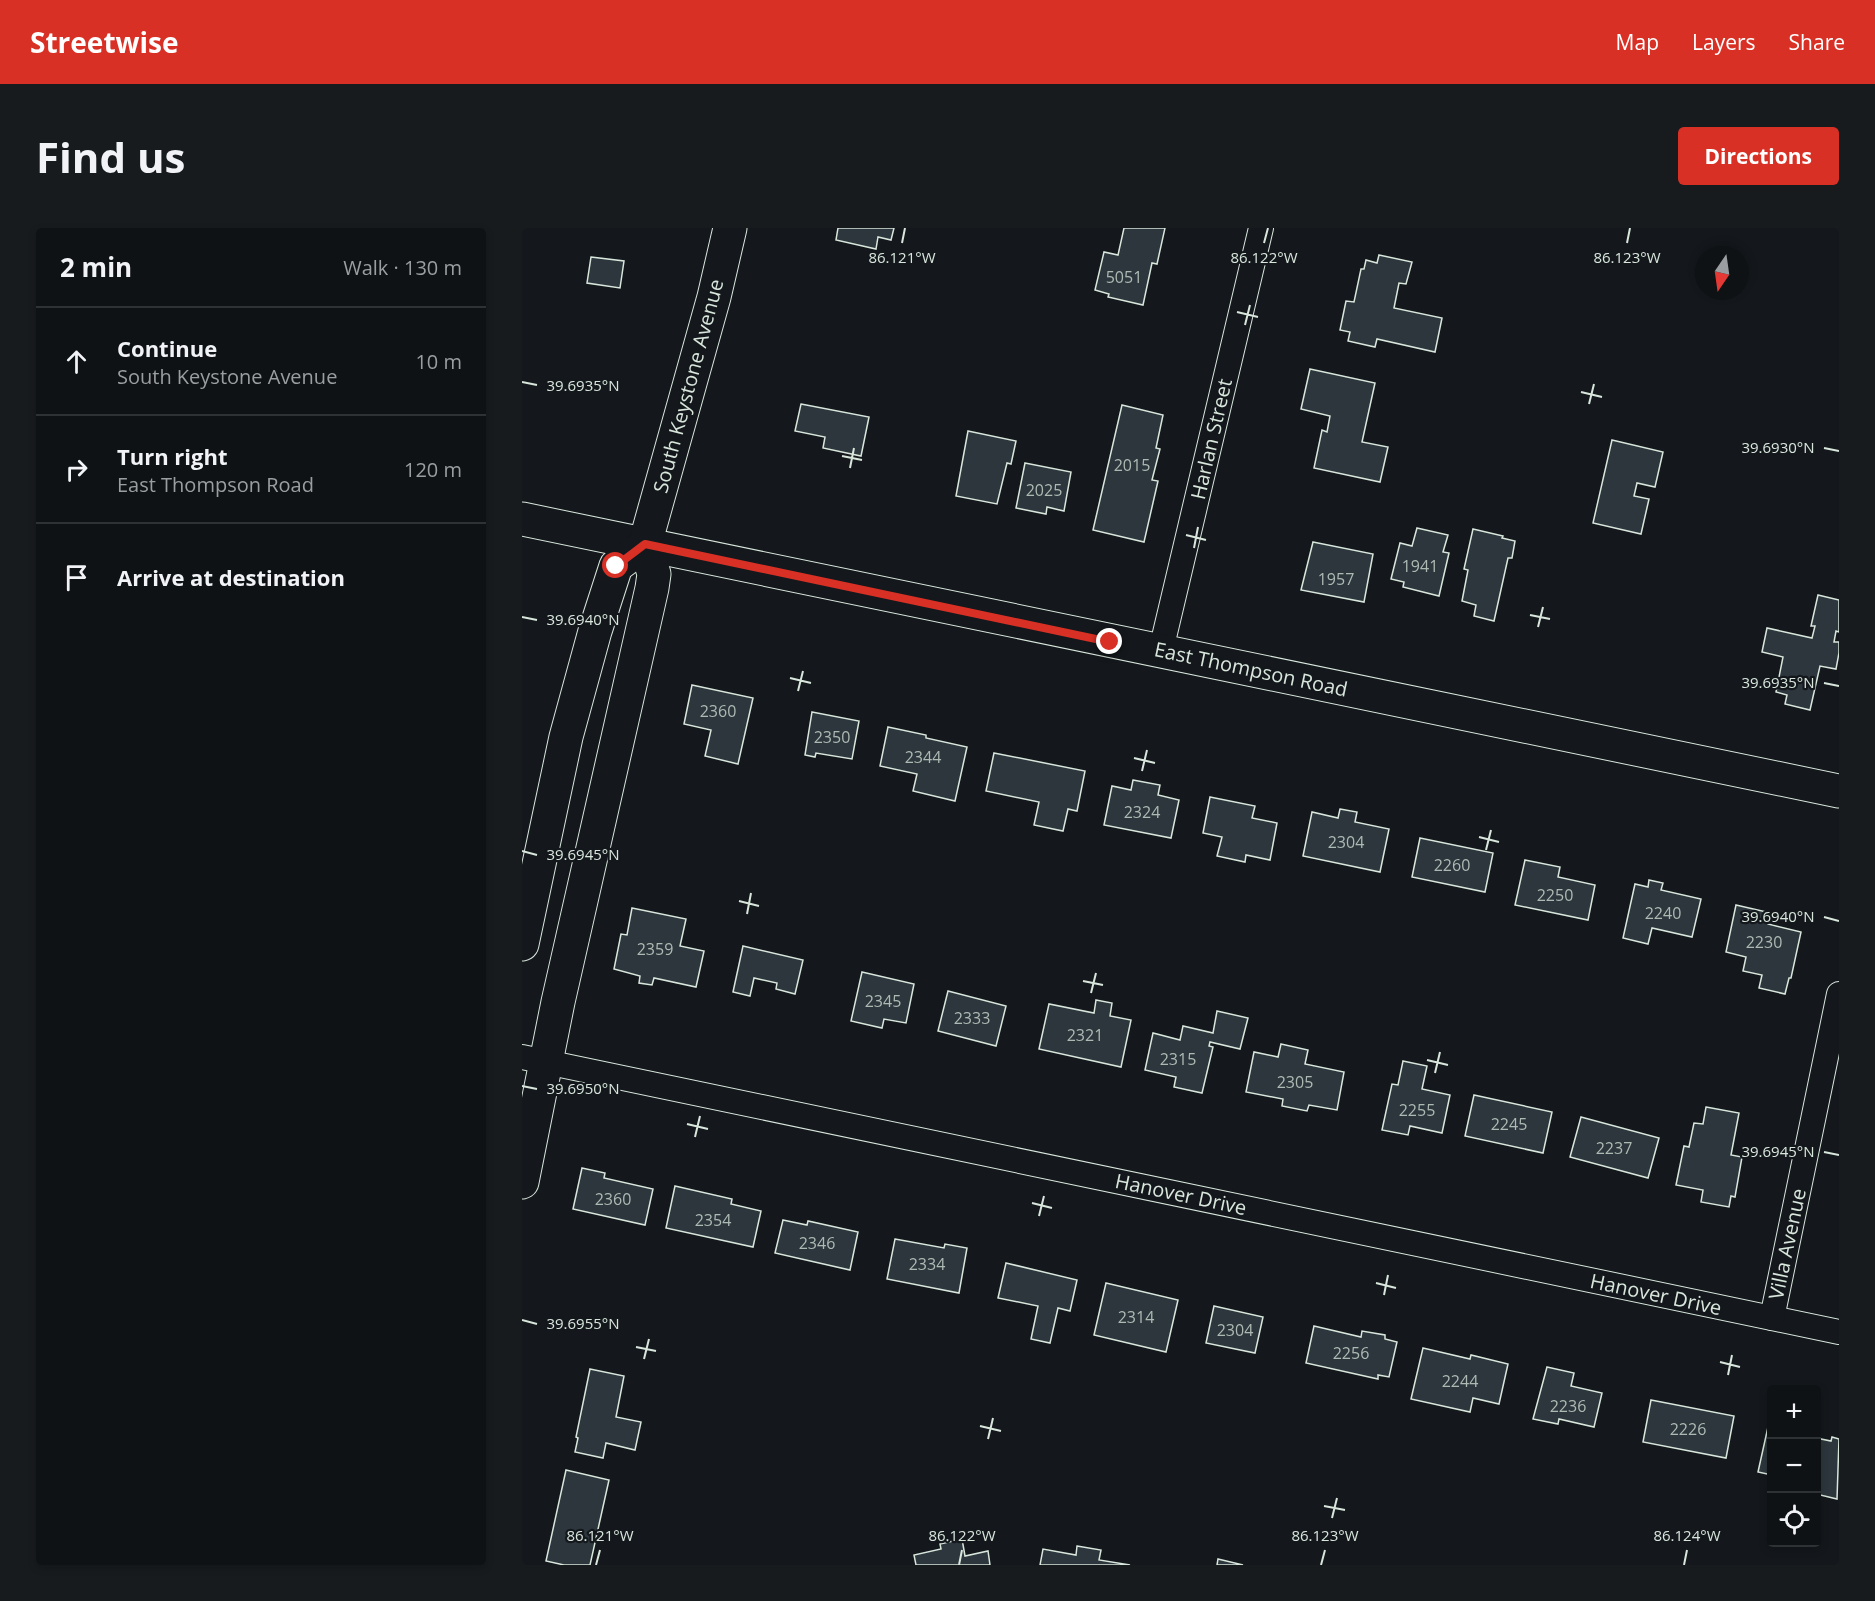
<!DOCTYPE html>
<html lang="en">
<head>
<meta charset="utf-8">
<style>
  body { margin:0; font-family:"Open Sans",sans-serif; background:#181b1e; color:#f1f3f6 }
  .controls { position:absolute; right:18px; bottom:18px; display:grid; overflow:hidden; border-radius:6px; box-shadow:0 3px 9px #0003 }
  .controls button { width:54px; height:54px; display:grid; place-items:center; padding:0; border:0; border-bottom:2px solid #2f3234; background:#0f1215; color:#f1f3f6; font:30px sans-serif }
  .compass { position:absolute; left:1173px; top:18px; width:54px; height:54px; border-radius:50%; background:#0f1215; box-shadow:0 3px 9px #0003; rotate:193deg }
  .stop { position:absolute; width:18px; height:18px; margin:-14px; border:4px solid #d93025; border-radius:50%; background:#fff }
  .stop.end { background:#d93025; border-color:#fff; box-shadow:0 2px 6px #0008 }
  .list { margin:0; padding:0; list-style:none }
  h2 { display:flex; justify-content:space-between; align-items:center; height:78px; margin:0; padding:0 24px; font-size:26px }
  h2 small { font-size:20px; font-weight:400; color:#9b9ea0 }
  .list li { display:grid; grid-template-columns:39px 1fr auto; gap:18px; align-items:center; box-sizing:border-box; height:108px; padding:0 24px; border-top:2px solid #2f3234 }
  .list b { display:block; font-size:22px; white-space:nowrap }
  .list p { margin:0; font-size:20px; white-space:nowrap; color:#9b9ea0 }
  .list em { font-size:20px; font-style:normal; color:#9b9ea0 }
  .icon { flex:none; width:33px; height:33px; fill:none; stroke:currentColor; stroke-width:2; stroke-linecap:round; stroke-linejoin:round }
  .map { position:relative; flex:none; width:1317px; height:1337px; overflow:hidden; border-radius:6px }
  header { display:flex; align-items:center; gap:36px; box-sizing:border-box; height:84px; padding:0 30px; background:#d93025; color:#fff }
  header strong { font-size:28px }
  nav { display:flex; gap:33px; margin-inline-start:auto; font-size:21px }
  .intro { display:flex; align-items:center; justify-content:space-between; box-sizing:border-box; height:144px; padding:0 36px }
  h1 { margin:0; font-size:42px }
  .button { padding:15px 27px; border-radius:6px; background:#d93025; color:#fff; font-size:21px; font-weight:700 }
  main { display:flex; gap:36px; padding:0 36px }
  aside { flex:1; background:#0f1215; border-radius:6px; box-shadow:0 3px 9px #0003 }
  .map>svg:first-child { display:block }
  .building { fill:#2c363c; stroke:#d8e6dc; stroke-width:1.5 }
  .lines { fill:none; stroke-linecap:round; stroke-linejoin:round }
  .minor-casing { stroke:#d8e6dc; stroke-width:26 }
  .secondary-casing { stroke:#d8e6dc; stroke-width:35 }
  .minor { stroke:#14181c; stroke-width:24 }
  .secondary { stroke:#14181c; stroke-width:33 }
  .route { stroke:#d93025; stroke-width:8 }
  .ticks { fill:none; stroke:#d8e6dc; stroke-width:2 }
  .labels { text-anchor:middle; dominant-baseline:central; stroke-width:4.5; stroke-linejoin:round; paint-order:stroke }
  .number-label { font-size:16px; fill:#adbab4 }
  .street-label { font-size:20px; fill:#d8e6dc; stroke:#14181c }
  .ticks-label { font-size:15px; text-anchor:middle; fill:#d8e6dc; stroke:#14181c; stroke-width:4.5; stroke-linejoin:round; paint-order:stroke }
</style>
</head>
<body>
<header>
<strong>Streetwise</strong>
<nav><a>Map</a><a>Layers</a><a>Share</a></nav>
</header>
<div class="intro"><h1>Find us</h1><a class="button">Directions</a></div>
<main>
<aside>
<h2>2 min<small>Walk · 130 m</small></h2>
<ul class="list">
<li><svg class="icon" aria-label="ahead" viewBox="0 0 24 24"><path d="M12 20V5M6 11l6-6 6 6"/></svg><div><b>Continue</b><p>South Keystone Avenue</p></div><em>10 m</em></li>
<li><svg class="icon" aria-label="right" viewBox="0 0 24 24"><path d="M7 20v-9h11M14 6l5 5-5 5"/></svg><div><b>Turn right</b><p>East Thompson Road</p></div><em>120 m</em></li>
<li><svg class="icon" aria-label="arrive" viewBox="0 0 24 24"><path d="M6 21V4h12l-3 4 3 4H6"/></svg><div><b>Arrive at destination</b></div></li>
</ul>
</aside>
<div class="map">
<svg width="1317" height="1337" viewBox="0 0 1317 1337">
  <rect width="100%" height="100%" fill="#14181c"/>
  <g class="building">
    <path d="M316,0H372L369,12L356,9L354,21L314,12Z"/>
    <path d="M602,0H643L635,36L630,35L621,77L586,69L587,66L573,62L582,24L596,27Z"/>
    <path d="M857,27L890,34L884,56L877,55L872,80L920,90L913,124L855,111L853,119L826,113L828,104L818,102L824,73L832,74L839,41H842L844,32L855,35Z"/>
    <path d="M69,29L102,33L98,60L65,55Z"/>
    <path d="M788,141L853,155L840,214L866,219L858,254L792,240L800,202L805,204L808,188L779,181Z"/>
    <path d="M279,176L347,189L339,228L301,220L303,209L273,203Z"/>
    <path d="M600,177L641,187L634,220L638,221L630,252L636,253L622,314L571,302Z"/>
    <path d="M446,203L494,213L489,236L485,235L475,276L434,268Z"/>
    <path d="M1090,212L1141,224L1133,259L1115,255L1112,268L1127,271L1119,306L1071,295Z"/>
    <path d="M503,235L549,244L542,283L525,279L524,286L494,280Z"/>
    <path d="M895,300L926,307L921,324L927,325L917,368L881,359L882,354L869,351L878,315L890,318Z"/>
    <path d="M951,301L981,308L980,310L993,313L990,330H986L972,393L952,388L954,377L940,373L946,342L942,341Z"/>
    <path d="M791,314L851,326L842,374L779,362Z"/>
    <path d="M1296,367L1317,372V404L1314,403L1312,414H1317V425L1314,441L1298,438L1288,482L1263,476L1265,467L1254,464L1261,429L1240,424L1245,400L1290,410L1293,398H1289Z"/>
    <path d="M170,457L231,470L216,536L183,528L189,502L162,496Z"/>
    <path d="M290,484L337,493L330,531L294,525L293,529L283,527Z"/>
    <path d="M366,499L404,507V510L445,519L433,573L391,563L395,546L358,538Z"/>
    <path d="M472,525L563,543L555,583L546,581L541,603L512,597L517,574L464,563Z"/>
    <path d="M611,552L638,557L636,567L657,572L649,610L582,597L590,558L609,562Z"/>
    <path d="M688,569L733,578L730,590L755,595L748,632L724,627L723,634L695,628L700,609L681,605Z"/>
    <path d="M818,581L835,584L833,594L867,601L858,644L781,628L790,584L816,590Z"/>
    <path d="M898,610L971,625L963,664L890,649Z"/>
    <path d="M1003,632L1038,639L1036,649L1073,657L1066,692L993,677Z"/>
    <path d="M1127,652L1141,655L1139,662L1179,671L1170,709L1130,700L1126,716L1101,710L1113,656L1126,659Z"/>
    <path d="M1214,677L1249,685L1246,696L1279,704L1269,750H1267L1263,766L1237,760L1240,747L1221,743L1224,729L1204,724Z"/>
    <path d="M110,680L164,691L158,718L182,723L174,759L132,750L130,757L117,755L118,748L92,741L99,706L105,707Z"/>
    <path d="M221,718L281,732L273,766L254,761L255,755L232,750L228,768L211,764Z"/>
    <path d="M340,744L392,756L384,795L362,791L360,800L329,793Z"/>
    <path d="M426,763L484,778L474,818L416,803Z"/>
    <path d="M574,772L590,775L588,788L609,792L599,839L517,821L527,776L572,785Z"/>
    <path d="M695,783L726,790L718,821L688,814L687,818L691,819L680,865L652,859L654,849L623,842L631,805L658,812L661,798L691,805Z"/>
    <path d="M759,816L786,822L783,836L822,844L815,882L787,877L785,883L760,878L761,871L724,864L732,824L756,829Z"/>
    <path d="M881,833L905,838L900,861L928,867L920,905L888,898L886,907L860,902L870,856L876,857Z"/>
    <path d="M952,867L1030,884L1021,925L943,908Z"/>
    <path d="M1184,879L1217,885L1209,927L1220,929L1213,969L1209,968L1207,979L1179,974L1181,962L1154,957L1162,918L1167,919L1172,895L1181,896Z"/>
    <path d="M1059,889L1137,910L1126,950L1048,929Z"/>
    <path d="M60,940L83,945L82,950L131,961L123,997L51,981Z"/>
    <path d="M153,958L210,971L209,976L239,983L231,1019L144,1000Z"/>
    <path d="M261,992L285,997L286,993L336,1004L328,1042L253,1025Z"/>
    <path d="M373,1011L422,1020L423,1016L445,1020L437,1065L365,1051Z"/>
    <path d="M484,1035L555,1052L548,1083L536,1080L528,1115L509,1111L516,1078L476,1070Z"/>
    <path d="M584,1055L656,1072L644,1124L572,1107Z"/>
    <path d="M692,1078L741,1089L733,1125L684,1115Z"/>
    <path d="M792,1098L839,1109L840,1103L863,1107V1111L875,1114L867,1149L856,1147V1151L784,1135Z"/>
    <path d="M901,1120L948,1131L949,1127L986,1136L977,1176L951,1170L948,1184L889,1171Z"/>
    <path d="M1025,1139L1052,1145L1049,1158L1080,1165L1072,1199L1037,1191L1036,1196L1011,1191Z"/>
    <path d="M68,1141L102,1148L94,1189L119,1194L113,1222L84,1215L81,1230L53,1224L56,1210L54,1209Z"/>
    <path d="M1129,1172L1212,1188L1204,1230L1121,1214Z"/>
    <path d="M1246,1199L1250,1200V1247L1236,1244Z"/>
    <path d="M1310,1209L1317,1211L1315,1271L1294,1266V1210L1309,1213Z"/>
    <path d="M44,1242L87,1252L68,1337H42L24,1333Z"/>
    <path d="M440,1311L443,1328L466,1323L468,1337H394L392,1327L419,1321L418,1316Z"/>
    <path d="M555,1318L579,1322L577,1332L608,1337H518L521,1321L554,1327Z"/>
    <path d="M696,1331L721,1337H695Z"/>
  </g>
  <g class="lines">
    <defs>
      <g id="minor">
        <path d="M639,422L739,0"/>
        <path d="M0,829L1317,1104"/>
        <path d="M1250,1090L1317,766"/>
      </g>
      <g id="secondary">
        <path d="M0,291L1317,563"/>
        <path d="M0,716L44,509L73,403L94,338L123,316"/>
        <path d="M0,954L36,774L130,360L132,346L123,316L192,69L208,0"/>
      </g>
    </defs>
    <use href="#minor" class="minor-casing"/>
    <use href="#secondary" class="secondary-casing"/>
    <use href="#minor" class="minor"/>
    <use href="#secondary" class="secondary"/>
  </g>
  <g class="lines">
    <path class="route" d="M94,338L123,316L588,414"/>
  </g>
  <path class="ticks" d="M380,15L383,0M742,15L746,0M1105,15L1108,0M715,84L736,89M723,97L728,77M0,154L15,157M1059,164L1080,169M1067,176L1072,156M1302,220L1317,223M320,228L340,232M328,240L332,220M664,307L684,312M672,320L676,299M1008,387L1028,391M0,389L15,392M1016,399L1021,379M268,450L289,455M1302,455L1317,458M276,463L281,443M612,530L633,535M620,543L625,522M957,609L977,614M964,622L969,602M0,623L15,627M217,673L237,678M225,686L229,665M1302,689L1317,693M561,753L581,757M569,765L574,745M905,832L926,837M913,845L918,824M0,858L15,861M165,896L186,901M173,909L178,888M1302,924L1317,927M510,975L530,980M517,988L522,968M854,1055L874,1060M862,1067L866,1047M0,1092L15,1096M114,1119L134,1123M122,1131L127,1111M1198,1134L1218,1139M1206,1147L1210,1127M458,1198L479,1203M466,1211L471,1190M802,1278L823,1282M810,1290L815,1270M74,1337L78,1322M437,1337L440,1322M799,1337L803,1322M1162,1337L1165,1322"/>
  <g class="labels">
    <g class="number-label">
      <text x="602" y="49">5051</text>
      <text x="610" y="237">2015</text>
      <text x="522" y="262">2025</text>
      <text x="898" y="338">1941</text>
      <text x="814" y="351">1957</text>
      <text x="196" y="483">2360</text>
      <text x="310" y="509">2350</text>
      <text x="401" y="529">2344</text>
      <text x="620" y="584">2324</text>
      <text x="824" y="614">2304</text>
      <text x="930" y="637">2260</text>
      <text x="1033" y="667">2250</text>
      <text x="1141" y="685">2240</text>
      <text x="1242" y="714">2230</text>
      <text x="133" y="721">2359</text>
      <text x="361" y="773">2345</text>
      <text x="450" y="790">2333</text>
      <text x="563" y="807">2321</text>
      <text x="656" y="831">2315</text>
      <text x="773" y="854">2305</text>
      <text x="895" y="882">2255</text>
      <text x="987" y="896">2245</text>
      <text x="1092" y="920">2237</text>
      <text x="91" y="971">2360</text>
      <text x="191" y="992">2354</text>
      <text x="295" y="1015">2346</text>
      <text x="405" y="1036">2334</text>
      <text x="614" y="1089">2314</text>
      <text x="713" y="1102">2304</text>
      <text x="829" y="1125">2256</text>
      <text x="938" y="1153">2244</text>
      <text x="1046" y="1178">2236</text>
      <text x="1166" y="1201">2226</text>
    </g>
    <g class="street-label">
      <text transform="translate(166 158) rotate(-75)">South Keystone Avenue</text>
      <text transform="translate(689 211) rotate(-77)">Harlan Street</text>
      <text transform="translate(729 441) rotate(12)">East Thompson Road</text>
      <text transform="translate(659 966) rotate(12)">Hanover Drive</text>
      <text transform="translate(1265 1016) rotate(-78)">Villa Avenue</text>
      <text transform="translate(1134 1066) rotate(12)">Hanover Drive</text>
    </g>
  </g>
  <g class="ticks-label">
    <text x="380" y="35">86.121°W</text>
    <text x="742" y="35">86.122°W</text>
    <text x="1105" y="35">86.123°W</text>
    <text x="61" y="163">39.6935°N</text>
    <text x="1256" y="225">39.6930°N</text>
    <text x="61" y="397">39.6940°N</text>
    <text x="1256" y="460">39.6935°N</text>
    <text x="61" y="632">39.6945°N</text>
    <text x="1256" y="694">39.6940°N</text>
    <text x="61" y="866">39.6950°N</text>
    <text x="1256" y="929">39.6945°N</text>
    <text x="61" y="1101">39.6955°N</text>
    <text x="78" y="1313">86.121°W</text>
    <text x="440" y="1313">86.122°W</text>
    <text x="803" y="1313">86.123°W</text>
    <text x="1165" y="1313">86.124°W</text>
  </g>
</svg>
<div class="controls">
<button>+</button>
<button>−</button>
<button><svg class="icon" aria-label="locate" viewBox="0 0 24 24"><circle cx="12" cy="12" r="6"/><path d="M12 2v4M12 18v4M2 12h4M18 12h4"/></svg></button>
</div>
<svg class="compass" viewBox="-18 -18 36 36"><path d="M0-13l5 13h-10z" fill="#e53935"/><path d="M0 13l5-13h-10z" fill="#9b9ea0"/></svg>
<div class="stop" style="left:94px;top:338px"></div>
<div class="stop end" style="left:588px;top:414px"></div>
</div>
</main>
</body>
</html>
